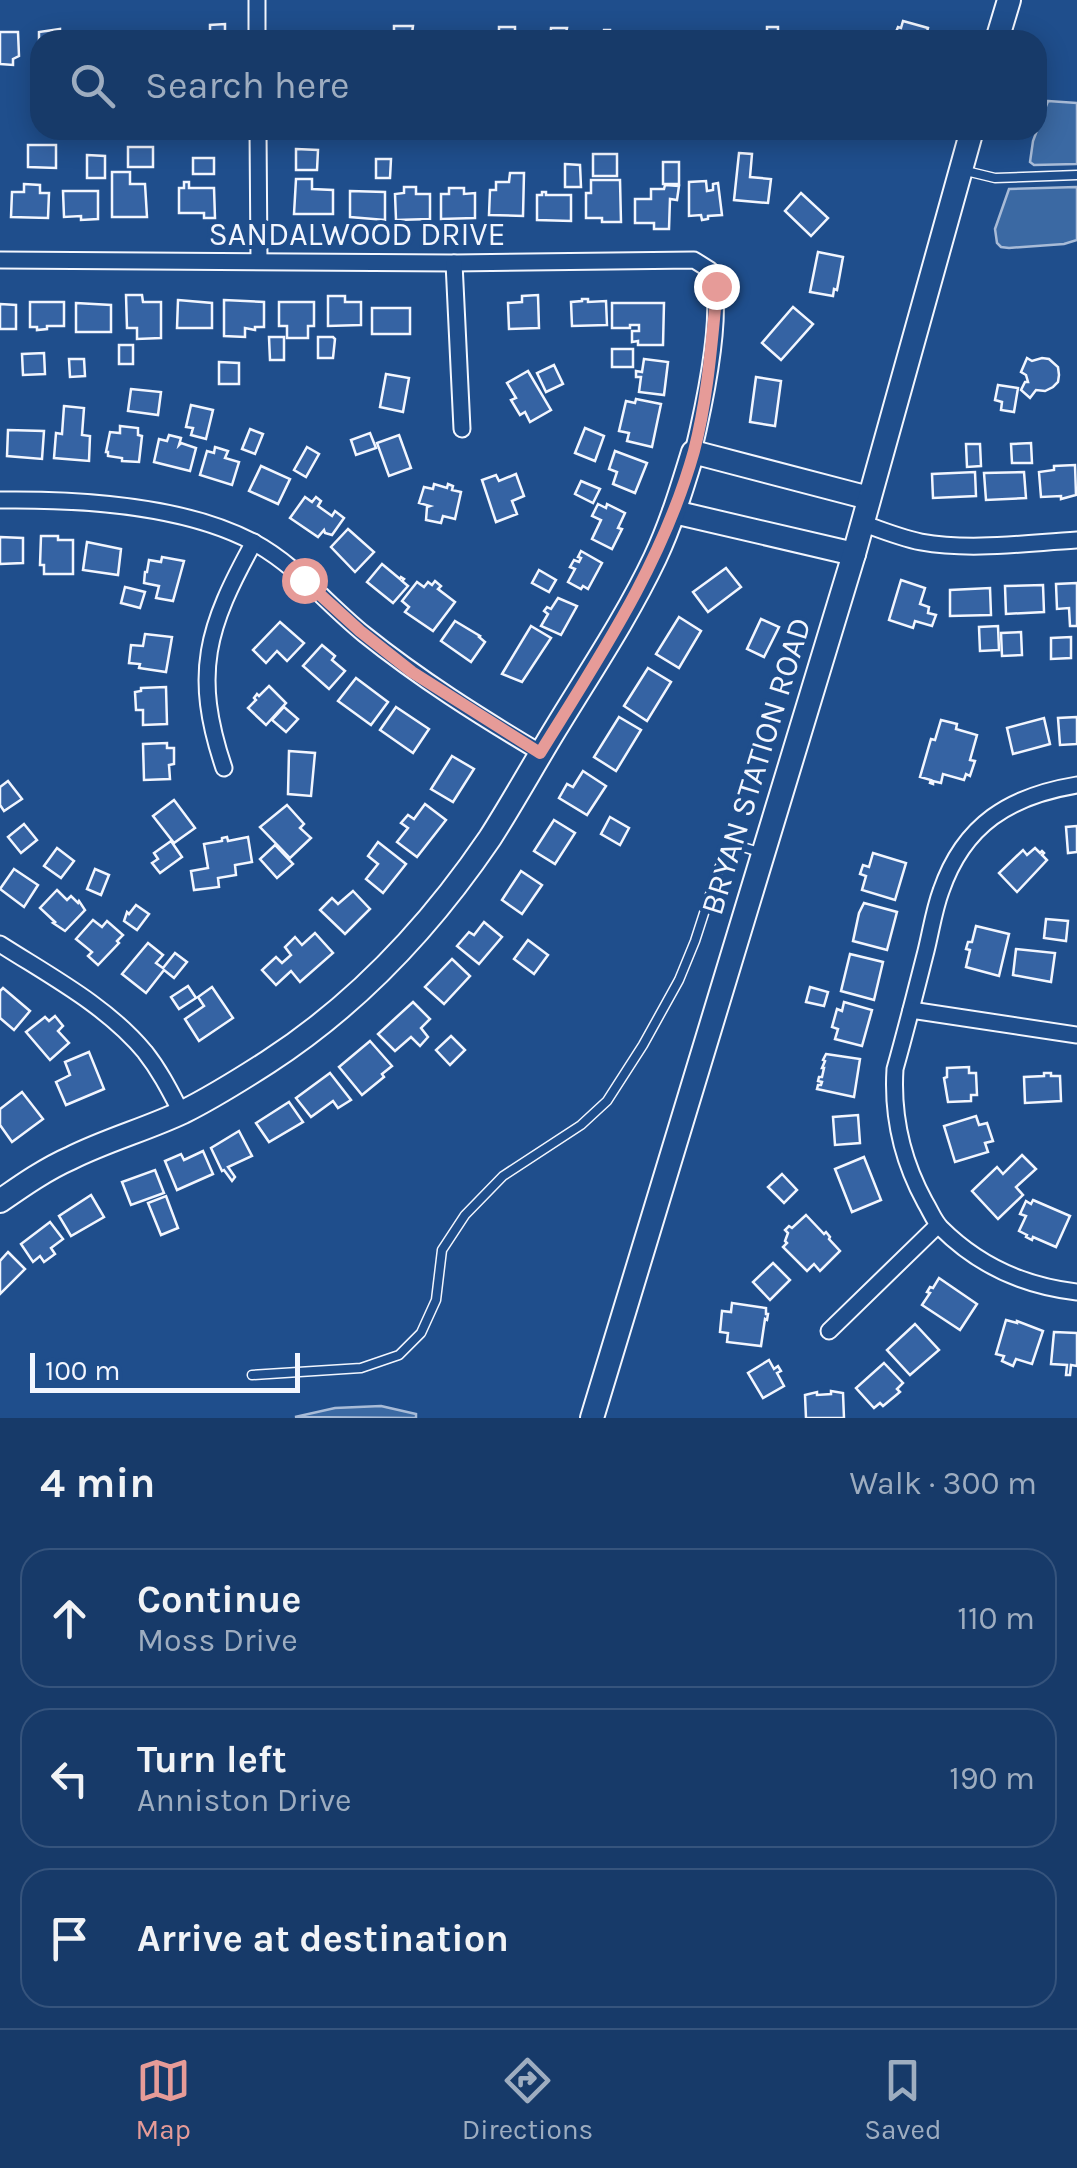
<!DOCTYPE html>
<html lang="en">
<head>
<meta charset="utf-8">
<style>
  body { margin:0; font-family:Karla,sans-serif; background:#20416f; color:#f1f3f6 }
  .scale { position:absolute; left:30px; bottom:25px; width:270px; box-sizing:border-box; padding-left:10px; border:5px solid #f2f6ff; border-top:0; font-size:28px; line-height:35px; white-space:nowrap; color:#f2f6ff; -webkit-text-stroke:8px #1f4e8c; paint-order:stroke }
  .stop { position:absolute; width:30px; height:30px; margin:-22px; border:8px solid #e69b98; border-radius:50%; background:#fff }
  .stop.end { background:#e69b98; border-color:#fff; box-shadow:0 2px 10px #0008 }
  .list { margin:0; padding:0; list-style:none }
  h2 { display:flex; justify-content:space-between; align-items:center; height:130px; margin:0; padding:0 40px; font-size:42px }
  h2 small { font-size:32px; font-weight:400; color:#9eadc0 }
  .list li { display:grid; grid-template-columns:65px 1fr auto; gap:30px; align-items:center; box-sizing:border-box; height:140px; margin:0 20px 20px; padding:0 20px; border:2px solid #36547d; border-radius:30px }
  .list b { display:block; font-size:38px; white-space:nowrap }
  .list p { margin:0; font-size:32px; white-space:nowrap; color:#9eadc0 }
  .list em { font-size:32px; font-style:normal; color:#9eadc0 }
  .icon { flex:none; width:55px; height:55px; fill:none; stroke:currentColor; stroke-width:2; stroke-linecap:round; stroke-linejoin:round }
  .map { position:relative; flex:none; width:1077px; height:1418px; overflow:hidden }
  .search { position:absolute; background:#173a69; box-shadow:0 5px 25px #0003; left:30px; right:30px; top:30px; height:110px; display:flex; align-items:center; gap:25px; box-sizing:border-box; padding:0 35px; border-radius:30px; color:#9eadc0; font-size:38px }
  .sheet { height:610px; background:#173a69 }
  nav { display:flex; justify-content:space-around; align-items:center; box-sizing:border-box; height:140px; border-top:2px solid #36547d; background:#173a69; font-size:28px; color:#9eadc0 }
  nav a { display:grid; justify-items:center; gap:5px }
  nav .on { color:#e69b98 }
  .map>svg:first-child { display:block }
  .water { fill:#3b69a3; stroke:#a8bbd7; stroke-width:2.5 }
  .building { fill:#3563a3; stroke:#f2f6ff; stroke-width:2.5 }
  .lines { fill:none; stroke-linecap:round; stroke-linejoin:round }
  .lane-casing { stroke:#f2f6ff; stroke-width:11 }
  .street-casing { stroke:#f2f6ff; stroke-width:19 }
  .secondary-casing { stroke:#f2f6ff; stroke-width:26 }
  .lane { stroke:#1f4e8c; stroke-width:8 }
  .street { stroke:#1f4e8c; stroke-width:15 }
  .secondary { stroke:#1f4e8c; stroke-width:22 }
  .route { stroke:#e69b98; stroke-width:12 }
  .labels { text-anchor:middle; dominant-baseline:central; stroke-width:8; stroke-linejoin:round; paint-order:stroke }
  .street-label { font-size:32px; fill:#f2f6ff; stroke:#1f4e8c }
</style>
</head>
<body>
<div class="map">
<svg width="1077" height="1418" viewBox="0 0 1077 1418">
  <rect width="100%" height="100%" fill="#1f4e8c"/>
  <g class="water">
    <path d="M1048,101L1077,103V164L1034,165L1030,162L1033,141Z"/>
    <path d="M1077,187V240L1064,244L1009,248L1001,247L997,243L995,229L1009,189Z"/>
    <path d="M381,1406L416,1414V1418L295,1417L335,1408Z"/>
  </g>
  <g class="building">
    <path d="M903,21L928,28L925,40H898L900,33L896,32L898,27L901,28Z"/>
    <path d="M225,24V40H196V33L210,32V25Z"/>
    <path d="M394,26H413L412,33H423V40H394Z"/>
    <path d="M499,27H515V33H527V40H499Z"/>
    <path d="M767,27H778V33H791V40H759V33H767Z"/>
    <path d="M551,28H567L566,33H579V40H550Z"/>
    <path d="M60,29V32H69L70,40H40L39,56V32Z"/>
    <path d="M604,30H610V33H637V40H602Z"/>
    <path d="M0,32H18L19,56L13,59V65L0,64Z"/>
    <path d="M28,145H56V168L28,167Z"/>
    <rect x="128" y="147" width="25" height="20"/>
    <path d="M296,149L318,150L317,170H296Z"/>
    <path d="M739,153L752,154L750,177L771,179L768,203L734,200Z"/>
    <rect x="593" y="154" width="24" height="22"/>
    <path d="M87,155L105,156V178H87Z"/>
    <rect x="193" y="158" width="21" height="16"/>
    <path d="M376,159H391L390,178H376Z"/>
    <rect x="663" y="162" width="16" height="22"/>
    <path d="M565,164L580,165L581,187H565Z"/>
    <path d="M112,172H130V184H145L147,217H112Z"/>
    <path d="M510,173H524L523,216L489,215L490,190H496V182H509Z"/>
    <path d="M296,179H312V189L333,190V214H294Z"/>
    <path d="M591,180H620L621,222H602V218H586V193H591Z"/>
    <path d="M706,181L707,191L713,190V184L718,183L722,215L708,216V219L702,220L701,215L689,216V182Z"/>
    <path d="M184,182H189V188H214L215,218H204V213H179V188H184Z"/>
    <path d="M24,184L40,185V193H49L48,218L11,217L12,192H24Z"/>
    <path d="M665,185L679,186L677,200L670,199L669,229H654V223H635V199H651V189H664Z"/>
    <path d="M404,187H416V194H430V219L396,220L395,194L404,193Z"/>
    <path d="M449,188H464V194L475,193V218L441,219V194H449Z"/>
    <path d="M63,191H98V219L81,220V216L64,217Z"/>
    <path d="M350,191L385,192V220L350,217Z"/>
    <path d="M542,192H546V195H571V221L537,220V195H542Z"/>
    <path d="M801,193L828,218L811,236L785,211Z"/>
    <path d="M818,252L843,257L837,290L834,289L833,296L810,292Z"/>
    <path d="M126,295H142L143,302H161V338L137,339V328H127Z"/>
    <path d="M538,295L539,328L509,329L508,303L522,302V296Z"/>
    <path d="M328,296H345V302H361V325L328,326Z"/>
    <path d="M582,299H588V302L606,301L607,325L572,326L571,302L582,301Z"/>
    <path d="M178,300L212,303V328H177Z"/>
    <path d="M224,300L264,302V327H255V330L245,328V337L224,336Z"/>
    <path d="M30,302H64V326H47V329L37,330V327H30Z"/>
    <path d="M279,302H314V326H308V338H287V326H279Z"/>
    <path d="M76,303L111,305V332H76Z"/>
    <path d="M612,303H664L663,345H638V341L632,342V331H639V325H630V328H612Z"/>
    <path d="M0,304L16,305V329H0Z"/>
    <path d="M793,307L813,324L781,360L762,343Z"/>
    <rect x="372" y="308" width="38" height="26"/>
    <path d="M269,337H284V360H270Z"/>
    <path d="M318,337H333L335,339L333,358H318Z"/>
    <rect x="119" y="345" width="14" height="19"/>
    <rect x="612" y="349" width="21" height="18"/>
    <path d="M44,353L45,374L23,375L22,354Z"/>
    <path d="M1027,358L1032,361L1042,358L1049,359L1058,367L1059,375L1058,382L1053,387L1045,391L1036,390L1030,398L1021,390L1025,382H1028L1026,375L1021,372Z"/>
    <path d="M69,359H84L85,376L70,377Z"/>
    <path d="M644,359L668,362L664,395L639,392L641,377H636V371L642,372Z"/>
    <path d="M219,362L239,363V384H219Z"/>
    <path d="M554,365L563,384L546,392L537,373Z"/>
    <path d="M528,371L551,410L530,422L525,412L520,415L511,400L516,398L507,383Z"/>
    <path d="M386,374L409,378L403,412L380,407Z"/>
    <path d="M756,377L781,381L775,426L750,422Z"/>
    <path d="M998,385L1018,388L1014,412L1001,410L1002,402L995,400Z"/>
    <path d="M131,389L161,392L158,415L128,411Z"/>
    <path d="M636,399L661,404L652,447L627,441L629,433L619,431L626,401L635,403Z"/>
    <path d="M191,405L213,410L206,439L191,435L193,428L186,427Z"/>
    <path d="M64,406L84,408L82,435L90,436L89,461L54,458L56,433L62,434Z"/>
    <path d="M120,426L138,428V435L142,436L139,462L122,461V458L108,456V452H106L110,432L120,433Z"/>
    <path d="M585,428L604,436L595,461L575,453Z"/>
    <path d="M250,429L263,434L255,454L242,449Z"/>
    <path d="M8,430L44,431L42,459L7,456Z"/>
    <path d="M370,433L376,448L356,455L351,440Z"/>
    <path d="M169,435L181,438L179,445L181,443L196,448L190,471L154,462L159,439L167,441Z"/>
    <path d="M399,435L411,468L389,476L377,443Z"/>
    <path d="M1031,443L1032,463H1012L1011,444Z"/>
    <path d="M966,444H980L981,466L967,467Z"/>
    <path d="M215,447L228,451L225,458L239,462L232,485L200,475L207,451L214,453Z"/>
    <path d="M307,447L319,454L306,477L294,470Z"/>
    <path d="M615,451L647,463L635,493L613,484L617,472L609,469Z"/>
    <path d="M1075,465L1076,495L1061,499V496L1041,497L1039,472L1054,470V466Z"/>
    <path d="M261,466L290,479L278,504L249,491Z"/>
    <path d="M975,472L976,496L933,498L932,474Z"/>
    <path d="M1024,472L1026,498L986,500L984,473Z"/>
    <path d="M516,474L524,496L512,501L517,514L496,522L482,480L496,475L499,481Z"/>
    <path d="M581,481L600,489L593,503L575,494Z"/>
    <path d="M434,484L447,488L448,484L453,486L452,490L461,492L455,519L443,516L441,523L426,520L427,507L430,506L419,503L424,487L433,489Z"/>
    <path d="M305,497L312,502L316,497L321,501L318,506L332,516L335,511L344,518L332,535L325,533L324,530L318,537L290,518Z"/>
    <path d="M598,504L606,508L607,504L625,513L618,528L622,529L612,549L592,539L601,520L592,516Z"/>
    <path d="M348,529L374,552L355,572L331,547Z"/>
    <path d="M41,536H58V540H73V574H44V565H40Z"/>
    <path d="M0,537L23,538V563L0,564Z"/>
    <path d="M87,542L121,549L118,575L83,570Z"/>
    <path d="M581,551L602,563L588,589L583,586L581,589L568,582L575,569L570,567L574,560L579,562L581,558L578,557Z"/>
    <path d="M162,557L184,561L173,601L156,598L159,586L144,583L145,572H147L149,560L161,562Z"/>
    <path d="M382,564L400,579L401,577L404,579L402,581L408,586L393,603L367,582Z"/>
    <path d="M726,568L741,587L708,612L693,592Z"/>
    <path d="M539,570L556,580L549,592L532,583Z"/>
    <path d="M901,580L925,588L920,604L929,607L928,613L936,615L932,626L915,621L913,628L889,620Z"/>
    <path d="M435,581L441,586L438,589L455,602L433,631L405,612L409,607L402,601L417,582L424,587L428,582L432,585Z"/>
    <path d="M1077,583V626H1070L1069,608L1057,609L1056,584Z"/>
    <path d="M1043,585L1044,612L1006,614L1005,586Z"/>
    <path d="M125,587L145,592L140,608L121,603Z"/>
    <path d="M990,588L991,615L950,616V590Z"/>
    <path d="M558,598L577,606L561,635L541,626L548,614L544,611L547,607L551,609Z"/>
    <path d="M679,617L701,631L679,668L656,654Z"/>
    <path d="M761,619L779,627L764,657L747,649Z"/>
    <path d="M455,621L480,636L479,637L485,642L471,662L441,641Z"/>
    <path d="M280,622L304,643L287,661L277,651L266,663L253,650Z"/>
    <path d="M531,626L551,638L522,682L502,674Z"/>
    <path d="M998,626L999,650L980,651L979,627Z"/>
    <path d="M1021,632L1022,655L1002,656L1001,633Z"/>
    <path d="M145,634L172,637L166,672L139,668L140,664L129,663L131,645L143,646Z"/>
    <path d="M1071,637V658L1051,659V638Z"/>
    <path d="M322,645L335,656L332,660L345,671L329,689L303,666Z"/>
    <path d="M648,668L671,682L647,721L624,706Z"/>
    <path d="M356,678L388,702L371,725L338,701Z"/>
    <path d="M269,686L286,703L266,725L248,708L256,700L254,698L257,694L259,696Z"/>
    <path d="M166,687L167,724L143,725V710H136L135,692L141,691V688Z"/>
    <path d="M284,707L298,719L286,732L272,720Z"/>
    <path d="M396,707L429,729L413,753L380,730Z"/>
    <path d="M619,717L641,730L616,771L594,757Z"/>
    <path d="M1077,717V744L1060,745L1058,718Z"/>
    <path d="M1044,718L1050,744L1013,754L1007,728Z"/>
    <path d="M941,720L957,724L956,729L977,735L970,760L975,761L970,776L966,774L964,780L943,774L941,783L933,781V784L930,783L931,780L920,777L931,739L935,740Z"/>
    <path d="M167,743V748H174V764L169,765L170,779L144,780L143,744Z"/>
    <path d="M289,751L315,753L311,796L288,794Z"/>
    <path d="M452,756L474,769L453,802L431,789Z"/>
    <path d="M583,771L606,786L587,815L559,798L567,784L573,787Z"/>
    <path d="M8,781L22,799L4,811L0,805V787Z"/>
    <path d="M174,800L195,828L174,843L153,816Z"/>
    <path d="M425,804L446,820L417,857L397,842L408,828L401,823L408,815L414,819Z"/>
    <path d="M287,805L304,824L300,828L311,838L290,858L260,827Z"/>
    <path d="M610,817L629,828L620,845L601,834Z"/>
    <path d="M554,820L575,833L555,864L534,851Z"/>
    <path d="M24,824L37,840L21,853L8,837Z"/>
    <path d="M1077,826V852L1068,853L1066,827Z"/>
    <path d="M227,837L228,841L248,837L252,862L235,865L236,875L218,878L219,887L194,890L191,871L208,868L204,844L222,841V838Z"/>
    <path d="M171,841L182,857L160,873L152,863L158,859L154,853Z"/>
    <path d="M378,842L406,864L383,893L366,879L378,864L368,856Z"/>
    <path d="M275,845L293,864L277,878L260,859Z"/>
    <path d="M57,848L74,861L61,878L44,866Z"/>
    <path d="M1035,848L1040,853L1042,851L1044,853L1042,855L1047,860L1017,892L999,873L1023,850L1027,855Z"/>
    <path d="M873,853L906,863L895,900L862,890L866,876L860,874L863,865L869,867Z"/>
    <path d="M14,869L38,885L24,907L0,889Z"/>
    <path d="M95,869L109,875L101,895L87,889Z"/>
    <path d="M521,871L542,885L522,914L502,900Z"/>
    <path d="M57,890L67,900L71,896L78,903L79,901L85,910L65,931L53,923L55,922L40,908Z"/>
    <path d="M353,891L370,909L345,934L320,910L332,898L338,904Z"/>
    <path d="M864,903L897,912L887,950L853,941L859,913Z"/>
    <path d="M136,905L149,914L137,930L124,921L127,912L129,914Z"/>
    <path d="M1046,919L1068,921L1066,941L1044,938Z"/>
    <path d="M93,920L102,927L107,921L123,935L117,941L119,943L98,965L88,956L92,952L76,939Z"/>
    <path d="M484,922L502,937L479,964L457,946L469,932L474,935Z"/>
    <path d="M976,926L1009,934L999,976L966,967L970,950L966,949L968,942H972Z"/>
    <path d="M315,933L333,953L300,982L291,971L276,985L262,970L276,957L282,963L291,955L285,947L295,937L302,945Z"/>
    <path d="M528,940L548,955L534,974L514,959Z"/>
    <path d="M148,943L163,955L156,963L163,968L175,953L187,962L174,978L164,970L146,993L122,974Z"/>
    <path d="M1016,949L1055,953L1051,982L1013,975Z"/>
    <path d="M850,954L883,962L874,1000L841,991Z"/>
    <path d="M452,959L470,976L444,1004L425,987Z"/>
    <path d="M188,986L196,998L179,1009L171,997Z"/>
    <path d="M212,987L233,1018L199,1041L185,1019L204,1006L198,997Z"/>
    <path d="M810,987L828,992L824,1006L806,1002Z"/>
    <path d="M3,988L30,1011L14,1030L0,1018V991Z"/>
    <path d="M413,1002L430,1019L421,1028L428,1037L420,1046L411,1037L395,1051L378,1034Z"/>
    <path d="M844,1002L872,1010L862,1046L835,1039L838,1029L832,1027L837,1009L842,1011Z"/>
    <path d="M55,1016L63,1026L58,1031L69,1043L50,1060L26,1032L45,1017L49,1021Z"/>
    <path d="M451,1036L465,1050L450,1065L436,1050Z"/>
    <path d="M370,1041L392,1066L382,1074L384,1077L362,1095L339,1067Z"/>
    <path d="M89,1052L104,1089L66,1105L56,1082L70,1075L65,1062Z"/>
    <path d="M826,1054L860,1059L854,1097L817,1089L818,1085H821L822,1082L818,1081L819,1077H822L824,1068H822L825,1061L823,1060Z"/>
    <path d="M969,1067V1073H976L977,1095H971V1101L948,1102L944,1078L947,1077V1068Z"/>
    <path d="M330,1073L351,1100L338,1108L333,1101L311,1117L296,1098Z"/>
    <path d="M1044,1073H1051V1076H1060L1061,1101L1025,1103L1024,1077L1044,1076Z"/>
    <path d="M22,1092L43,1119L12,1142L0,1125V1109Z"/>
    <path d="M289,1102L303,1122L269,1142L256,1123Z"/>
    <path d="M858,1115L860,1143L835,1145L833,1117Z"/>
    <path d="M976,1116L979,1125L987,1123L993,1141L985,1143L988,1152L955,1162L944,1126Z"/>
    <path d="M239,1131L252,1156L228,1167L235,1177L232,1181L224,1170L222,1171L211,1148Z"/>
    <path d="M203,1151L213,1174L177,1190L165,1161L181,1154L184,1160Z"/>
    <path d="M1022,1155L1036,1169L1016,1187L1023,1195L998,1219L972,1191L997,1167L1003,1174Z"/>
    <path d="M864,1157L881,1200L852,1212L835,1169Z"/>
    <path d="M155,1170L164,1193L131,1205L122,1182Z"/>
    <path d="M782,1174L797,1190L784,1203L768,1187Z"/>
    <path d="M91,1195L104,1217L71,1236L59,1216Z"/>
    <path d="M166,1196L178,1228L161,1235L148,1203Z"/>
    <path d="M1033,1200L1070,1216L1056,1247L1033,1237L1032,1240L1026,1237L1027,1235L1019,1231L1026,1216L1020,1214L1026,1201L1031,1204Z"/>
    <path d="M806,1215L824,1234L826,1232L830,1237L829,1239L840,1251L820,1271L814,1264L807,1271L783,1247L787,1243L785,1241L788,1233L785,1230L789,1226L792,1228Z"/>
    <path d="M50,1222L63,1239L51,1248L55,1254L44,1262L40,1256L33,1262L21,1244Z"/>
    <path d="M8,1252L25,1269L0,1294V1261Z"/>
    <path d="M773,1263L790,1280L770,1300L753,1282Z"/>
    <path d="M939,1278L977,1304L960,1330L922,1305L930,1293L927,1292L930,1287L933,1288Z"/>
    <path d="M732,1303L766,1308V1314H768L767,1320L765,1319L761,1346L727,1342L728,1333L720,1332L722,1311L731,1312Z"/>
    <path d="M1006,1320L1017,1323V1321L1043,1331L1032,1364L1016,1359L1013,1366L1002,1361L1004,1356L996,1354Z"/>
    <path d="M915,1324L939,1350L910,1375L887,1350Z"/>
    <path d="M1054,1332L1077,1333V1366L1071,1365L1070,1375H1066L1067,1365L1051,1364Z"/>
    <path d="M769,1360L774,1369L778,1366L781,1371L777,1373L784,1386L763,1398L748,1373Z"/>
    <path d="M884,1363L903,1383L897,1389L900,1392L883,1406L880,1403L874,1408L856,1388Z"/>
    <path d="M831,1391L843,1393L844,1418H806L805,1395L817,1392V1395L831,1394Z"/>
  </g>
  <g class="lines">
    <defs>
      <g id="lane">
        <path d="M966,171L995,178L1077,175"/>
        <path d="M252,1375L361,1368L399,1355L421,1333L436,1300L442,1250L465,1215L503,1176L581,1125L607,1101L643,1045L679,980L695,941L718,870L728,852L743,847L759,852"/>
      </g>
      <g id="street">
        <path d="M257,0V40"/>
        <path d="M258,130L259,260"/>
        <path d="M0,260L454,263L694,260L710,270C726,308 703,410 693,452"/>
        <path d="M454,263L462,429"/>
        <path d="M0,500C78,499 183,505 253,542C296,565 327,604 364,634C420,679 479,716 541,753"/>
        <path d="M862,523C881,530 901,538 921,542C971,551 1026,543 1077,540"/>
        <path d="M224,768C192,673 207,627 254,542"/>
        <path d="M1077,785C1010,796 964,824 941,891C934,910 931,931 926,951C916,990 906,1030 895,1069C892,1117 902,1160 925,1202C930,1210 934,1221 941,1228C979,1266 1024,1286 1077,1292"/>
        <path d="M0,944C50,976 107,1006 145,1052C160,1071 170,1091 181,1112"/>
        <path d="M911,1010L1077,1035"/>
        <path d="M829,1331L938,1225"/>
      </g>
      <g id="secondary">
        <path d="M997,40L1009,0"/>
        <path d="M674,512L854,554"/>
        <path d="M0,1201C23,1185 46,1169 71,1158C107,1140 147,1129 183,1112C213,1097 240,1080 268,1062C356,1005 431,925 490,838C513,802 534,764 556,728C590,672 627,617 655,558C671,524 682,488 693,452L869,498"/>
        <path d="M592,1418L854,554L972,130"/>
      </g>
    </defs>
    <use href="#lane" class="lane-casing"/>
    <use href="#street" class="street-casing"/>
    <use href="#secondary" class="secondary-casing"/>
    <use href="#lane" class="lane"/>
    <use href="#street" class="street"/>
    <use href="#secondary" class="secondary"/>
  </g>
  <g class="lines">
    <path class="route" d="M304,580L360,631L412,672L540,753C600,656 663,562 694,451C707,401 711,350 716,298V286"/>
  </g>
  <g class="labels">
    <g class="street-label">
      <text x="357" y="234">SANDALWOOD DRIVE</text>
      <text transform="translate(756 766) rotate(-73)">BRYAN STATION ROAD</text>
    </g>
  </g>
</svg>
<div class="scale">100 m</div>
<div class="stop" style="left:304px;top:580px"></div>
<div class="stop end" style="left:716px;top:286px"></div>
<div class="search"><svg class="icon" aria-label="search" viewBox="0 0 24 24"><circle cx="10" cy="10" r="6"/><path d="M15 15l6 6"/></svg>Search here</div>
</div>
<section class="sheet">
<h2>4 min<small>Walk · 300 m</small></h2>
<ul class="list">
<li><svg class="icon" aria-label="ahead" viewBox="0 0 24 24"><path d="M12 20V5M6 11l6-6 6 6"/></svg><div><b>Continue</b><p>Moss Drive</p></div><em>110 m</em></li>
<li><svg class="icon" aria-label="left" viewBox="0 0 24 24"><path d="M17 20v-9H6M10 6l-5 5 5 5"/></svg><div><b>Turn left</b><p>Anniston Drive</p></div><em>190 m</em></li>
<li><svg class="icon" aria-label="arrive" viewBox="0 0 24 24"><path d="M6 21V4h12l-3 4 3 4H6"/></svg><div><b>Arrive at destination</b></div></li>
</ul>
</section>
<nav>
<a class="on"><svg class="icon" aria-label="map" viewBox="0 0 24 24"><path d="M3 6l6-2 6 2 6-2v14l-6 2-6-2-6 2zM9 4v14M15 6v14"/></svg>Map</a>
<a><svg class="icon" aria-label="directions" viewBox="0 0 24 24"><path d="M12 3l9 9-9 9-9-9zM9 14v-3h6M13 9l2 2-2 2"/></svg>Directions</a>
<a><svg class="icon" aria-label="saved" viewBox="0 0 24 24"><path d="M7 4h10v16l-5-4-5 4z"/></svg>Saved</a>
</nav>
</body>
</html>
